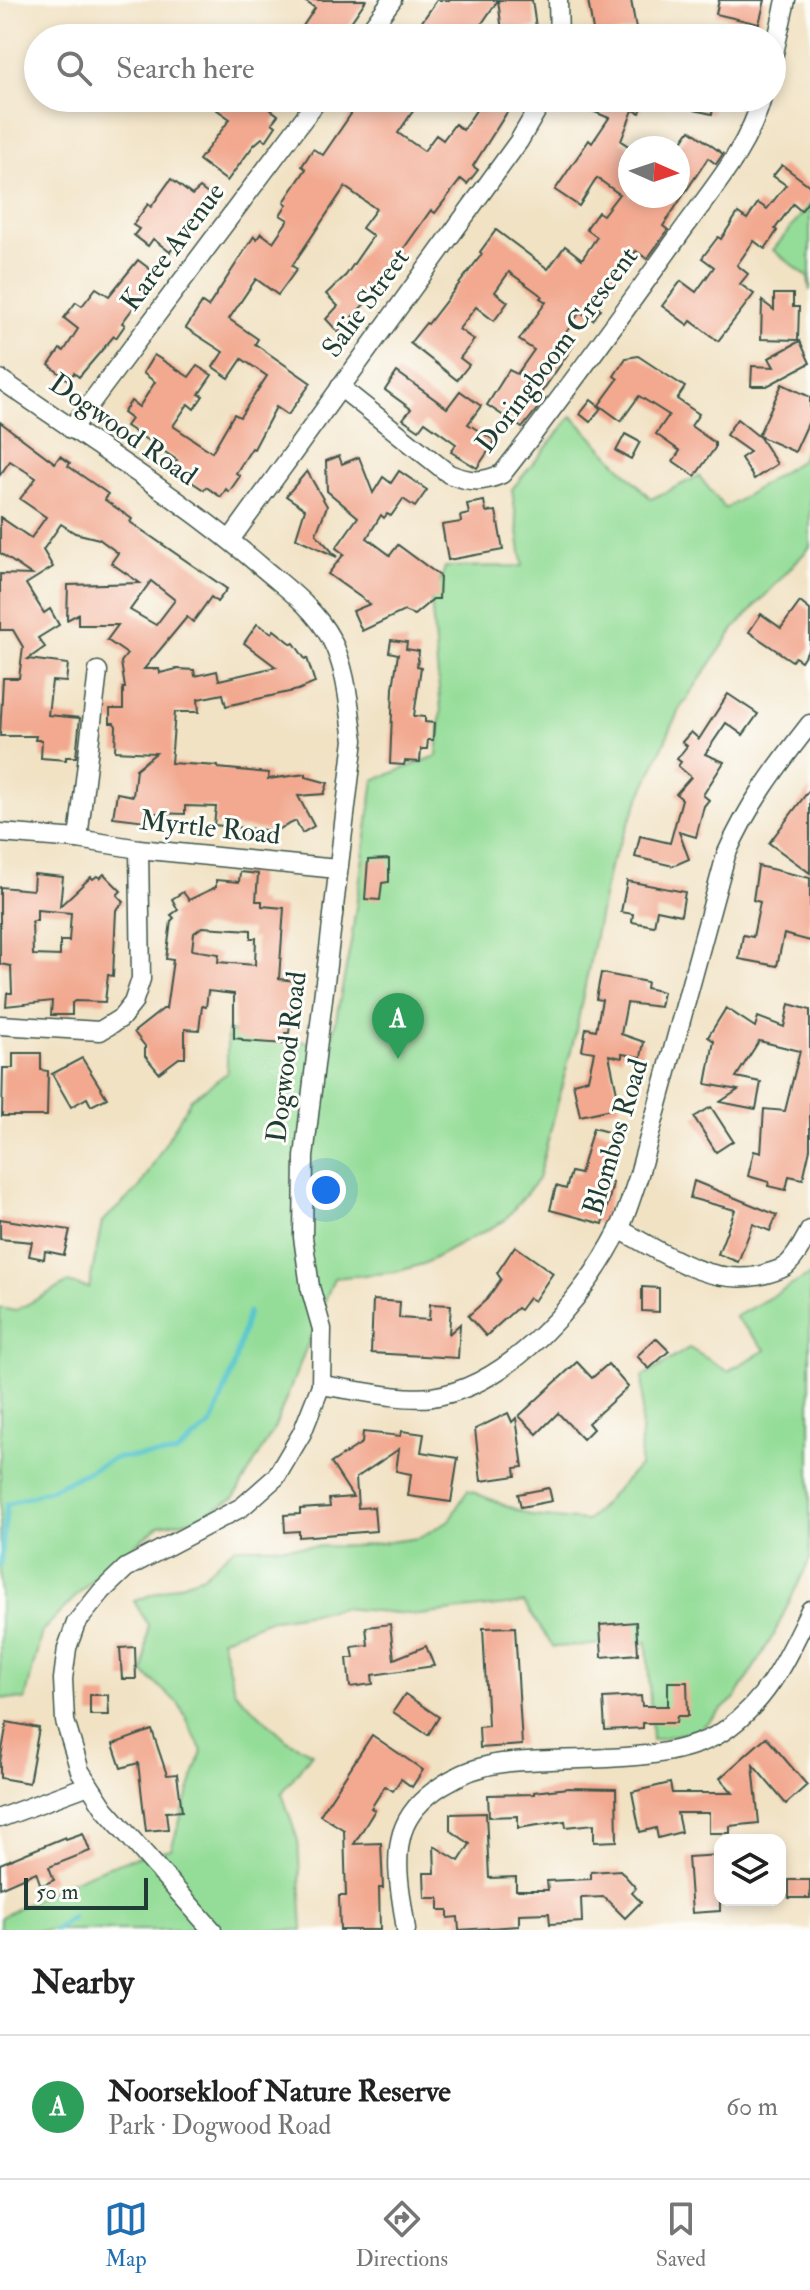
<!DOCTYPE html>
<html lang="en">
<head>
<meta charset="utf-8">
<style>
  body { margin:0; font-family:"IM FELL Double Pica",serif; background:#f2f2f2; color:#222 }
  .controls { position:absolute; right:24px; bottom:24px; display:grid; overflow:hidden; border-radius:16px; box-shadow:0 4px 12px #0003 }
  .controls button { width:72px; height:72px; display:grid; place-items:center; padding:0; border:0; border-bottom:2px solid #e0e0e0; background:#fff; color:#222; font:40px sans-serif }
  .compass { position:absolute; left:618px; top:136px; width:72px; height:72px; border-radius:50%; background:#fff; box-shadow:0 4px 12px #0003; rotate:93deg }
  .scale { position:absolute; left:24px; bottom:20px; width:124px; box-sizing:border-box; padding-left:8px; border:4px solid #1f3d34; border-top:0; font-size:22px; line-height:28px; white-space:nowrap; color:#1f3d34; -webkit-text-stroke:6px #fdfcf7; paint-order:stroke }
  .you { position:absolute; left:326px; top:1190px; width:28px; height:28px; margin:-20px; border:6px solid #fff; border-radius:50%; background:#1a73e8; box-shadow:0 0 0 12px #1a73e833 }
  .badge { display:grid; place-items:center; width:52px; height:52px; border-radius:50%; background:#1f6fb2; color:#fff; font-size:26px; font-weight:700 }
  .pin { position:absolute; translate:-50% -66px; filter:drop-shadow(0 2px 4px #0008) }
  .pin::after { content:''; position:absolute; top:42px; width:28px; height:24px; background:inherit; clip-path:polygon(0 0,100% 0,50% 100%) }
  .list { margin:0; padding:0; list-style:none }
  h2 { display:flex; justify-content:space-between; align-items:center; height:104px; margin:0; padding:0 32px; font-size:34px }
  h2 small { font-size:26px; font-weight:400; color:#767676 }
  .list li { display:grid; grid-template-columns:52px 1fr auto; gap:24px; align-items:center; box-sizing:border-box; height:144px; padding:0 32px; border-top:2px solid #e0e0e0 }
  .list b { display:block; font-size:30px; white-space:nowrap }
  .list p { margin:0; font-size:26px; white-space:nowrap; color:#767676 }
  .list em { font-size:26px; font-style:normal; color:#767676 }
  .icon { flex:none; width:44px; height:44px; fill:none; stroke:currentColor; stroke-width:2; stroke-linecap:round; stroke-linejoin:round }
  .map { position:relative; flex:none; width:810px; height:1930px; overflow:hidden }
  .search { position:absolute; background:#fff; box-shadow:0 4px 12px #0003; left:24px; right:24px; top:24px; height:88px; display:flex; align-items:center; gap:20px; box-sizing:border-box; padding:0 28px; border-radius:44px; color:#767676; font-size:30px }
  .sheet { height:248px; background:#fff }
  nav { display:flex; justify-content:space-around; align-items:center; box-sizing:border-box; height:112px; border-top:2px solid #e0e0e0; background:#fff; font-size:22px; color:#767676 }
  nav a { display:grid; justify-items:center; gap:4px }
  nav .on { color:#1f6fb2 }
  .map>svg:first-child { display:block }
  .green { fill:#94dd98; stroke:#5a8d66; stroke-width:2 }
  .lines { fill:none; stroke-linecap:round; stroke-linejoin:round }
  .stream { stroke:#59c6ce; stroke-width:5 }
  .building { fill:#f2a990; fill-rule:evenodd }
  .minor-casing { stroke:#3e564a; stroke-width:21 }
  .minor { stroke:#fff; stroke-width:18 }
  .labels { text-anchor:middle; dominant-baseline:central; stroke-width:6; stroke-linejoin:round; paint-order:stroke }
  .street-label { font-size:28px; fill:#1f3d34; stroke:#fdfcf7 }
</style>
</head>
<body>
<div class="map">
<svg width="810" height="1930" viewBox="0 0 810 1930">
  <rect width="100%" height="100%" fill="#fdfcf7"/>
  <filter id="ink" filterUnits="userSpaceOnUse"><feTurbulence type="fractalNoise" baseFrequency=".0125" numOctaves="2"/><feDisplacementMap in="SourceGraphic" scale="16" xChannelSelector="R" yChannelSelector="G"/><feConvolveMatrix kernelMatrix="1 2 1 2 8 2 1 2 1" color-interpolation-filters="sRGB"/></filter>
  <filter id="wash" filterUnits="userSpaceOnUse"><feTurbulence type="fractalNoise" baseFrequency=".006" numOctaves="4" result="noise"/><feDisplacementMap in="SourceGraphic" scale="32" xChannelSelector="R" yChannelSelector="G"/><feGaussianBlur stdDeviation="1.8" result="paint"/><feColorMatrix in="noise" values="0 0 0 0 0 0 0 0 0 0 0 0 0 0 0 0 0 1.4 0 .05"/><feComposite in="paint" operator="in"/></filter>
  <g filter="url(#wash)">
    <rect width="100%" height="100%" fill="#f1e2c4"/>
    <g class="green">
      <path d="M810,204V291L808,277L773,250Z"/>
      <path d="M572,416L651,499L699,476L725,509L801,460L810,436V547L735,628L679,710L609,867L575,1035L538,1179L504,1221L423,1264L396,1272L334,1278L274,1429L234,1498L196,1519L160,1525L97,1575L42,1631L25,1700L0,1698V1308L15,1311L67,1283L89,1288L102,1222L140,1187L191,1099L227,1073V1031L331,1045L351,942L374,780L437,756L441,711L431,600L441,580L445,567L523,566L512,489Z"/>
      <path d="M810,1275V1559L773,1636L736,1697L699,1730L652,1740L647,1642L553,1647L524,1603L419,1615L342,1608L269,1620L221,1639L235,1692L288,1741L312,1753L282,1793L298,1841L303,1930H0V1918C55,1887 108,1861 171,1849L202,1751L179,1704L144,1673L148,1625L134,1601L203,1576L235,1547L358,1546L419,1538L449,1520L468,1490L532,1516L587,1521L640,1465L643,1377L689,1348L728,1371L766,1350L735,1317Z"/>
    </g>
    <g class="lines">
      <g class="stream">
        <path d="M0,1566L7,1504L52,1489L115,1458L175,1454L212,1424L232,1372L248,1312"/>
        <path d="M55,1930L72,1917"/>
      </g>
    </g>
    <g id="blocks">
      <g class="building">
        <path d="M303,0H366L340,38H295L315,8Z"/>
        <path d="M437,0H532L536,27L502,31L498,0L472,38H443L421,23Z"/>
        <path d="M588,0H631L636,29L594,37Z"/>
        <path d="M719,0H765L759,24L716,14Z"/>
        <path d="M219,98H255L278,115L272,123L276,126L266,141L262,138L254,145L227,181L199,160L230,119L213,107Z"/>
        <path d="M362,98H422L398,133L424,151L436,135L443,140L455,124L463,130L484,98H516L473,166L478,170L467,184L461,179L435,213L431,210L385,275L388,277L373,298L371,297L338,332L326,319L338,306L326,294L346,275L373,236L362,228L376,209L345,187L292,266L297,269L278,295L256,279L229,319L258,339L255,344L311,383L288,415L276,407L254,449L252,448L236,473L240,476L229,492L226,489L221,497L206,487L204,490L181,475L184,470L175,464L177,460L126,426L131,419L123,413L131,401L139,407L155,382L143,373L154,355L189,377L197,366L212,375L199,394L203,396L194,409L188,404L173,426L212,452L234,414L240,417L267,376L242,359L229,378L213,367L223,352L186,328L202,303L208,307L254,236L257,239L261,233L273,242L288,220L280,215L287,204L284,202L306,169L302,166L313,149L323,155Z"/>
        <path d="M562,98H645L640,113L633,110L621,141L630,147V196H678V147L690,130L723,154L716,164L708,158L663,226L668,230L647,259L636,251L598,307L601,309L593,320L580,312L563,337L574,345L539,396L545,399L522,428L487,405L509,370L517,374L534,350L519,340L546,302L540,298L542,296L509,272L495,292L508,302L494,321L476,307L459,329L474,340L460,358L469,365L457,380L410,343L426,323L428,324L482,254L480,252L496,230L548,269L565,246L582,259L597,237L586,229L598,212L603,215L619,194L597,178L579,206L555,190L589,140L592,143L609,118Z"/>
        <path d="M696,98H716L712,114L694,110Z"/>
        <path d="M782,165L810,186V199L801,211L793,204L775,229L777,231L765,249L754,241L737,265L748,274L740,284L754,294L718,341L691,321L688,325L662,306L681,281L696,292L714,267L702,258L718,237L721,239L738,213L747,219L758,203L767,209L786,185L773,176Z"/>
        <path d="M171,179L192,195L200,188L213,198L194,225L191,223L170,252L153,239L148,246L134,235L139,229L133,225L148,204L151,207Z"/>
        <path d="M138,260L155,273L145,286L148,288L122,323L125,325L116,338L114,336L79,377L74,373L68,380L49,365L60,349L64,351L78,329L64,318L76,302L82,306L96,288L109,296Z"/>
        <path d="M774,294H793V307H799L798,340L761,339L762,301L774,310Z"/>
        <path d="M800,341L810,363L767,386H751L752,366L774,367L769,358Z"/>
        <path d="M638,356L685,387L677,399L699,414L691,426L715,443V448L695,476L673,461L680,451L656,434L669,415L639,396L621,421L599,405L618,379L614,376L626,358Z"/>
        <path d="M397,372L447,408L460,391L481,406L468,424L495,441L477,468L451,452L456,444L425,422L419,430L403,419L411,409L385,390Z"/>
        <path d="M782,384L810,397V419L795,452L759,436L777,464L754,479L741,458L750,452L726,435L737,419L758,436Z"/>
        <path d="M591,400L601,408L590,422L580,414Z"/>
        <path d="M0,422L55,463L60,456L70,463L68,466L104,491L108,494L105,500L132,519L130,522L227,589L217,602L211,597L193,622L187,617L144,669H159L160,673L177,669L194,670L195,676L217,671L219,680L276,667L244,643L257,624L272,633L274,630L292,644L294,643L305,659L307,658L315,683L298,690L226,706L223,694L198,699L199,712H175L171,763L218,766V768L269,773L268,779L306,774V777L328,783L324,794L298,796L314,826L302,833L296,821L275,831L214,825L216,807L185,806V814L156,813L154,822L113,817L117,793L133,796L136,769L156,753L115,751L116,726L114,723H110V709H123V688H125L121,662L127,654L107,640L118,625H78V614L67,620L68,585L140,583L111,563L118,553L99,539L75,533L61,524L43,550L53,567L26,584L44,613L50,609L59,625L38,638L45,647L28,659L68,664L66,682L52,681L48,715L80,718L76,757H66V760L41,758L42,740H35L36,736H0L3,678H19L23,647L13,630H0V574L32,575L0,553V517L31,538L46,517L20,499L36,478L10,461L0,475ZM151,581L175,600L156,625L130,610Z"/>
        <path d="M625,434L640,442L631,459L616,451Z"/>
        <path d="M339,456L342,464L359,457L373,493L383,477L391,483L399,471L427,490L415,507L403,499L391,516L387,514L384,518L381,515L367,538L390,555L398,545L440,576L439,599H433L414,615L404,611L362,631L353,611L370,604L328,574L344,554L336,548L358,517L327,491L326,461Z"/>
        <path d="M307,471L327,506L316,534L337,557L296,538L305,509L286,496Z"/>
        <path d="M484,501L486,512L496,511L503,550L448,560L442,525L461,522L460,516L469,514L467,504Z"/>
        <path d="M800,602L810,610V647L801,661L795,657L792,661L749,632L761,614L781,628Z"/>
        <path d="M391,640L407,642L406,649L419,651L417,666L421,667L414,716L425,717V722L434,723L433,740H428L427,749H421L420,762L405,761L404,765L390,764L393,688L398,654L389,652Z"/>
        <path d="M728,694L758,714L743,735L726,723L705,754L724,762L703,795L709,800L704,806L696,837L679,832L689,859L673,866L635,857L640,836L670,843L682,799L676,794L691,777L678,766L681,762L677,759L687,746L682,742L691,732L699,739Z"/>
        <path d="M810,789V873L769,843Z"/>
        <path d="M389,859V882L382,883L380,900L365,899L368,860Z"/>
        <path d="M758,866L810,878V941L784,934L777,966L739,959L743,935L753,937L760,902L753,900Z"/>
        <path d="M240,872L258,874L256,901H262V906L284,908L279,979L296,981L289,1033H285L286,1044L243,1041L242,1039L234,1038V994L208,991L206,1007L202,1006L199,1030L185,1029V1058H179L159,1073L145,1056V1046L134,1032L163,1009H166L173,960L166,959L171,921L174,918L171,915L178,910L172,899L183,892L189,900L216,887V880L239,882ZM202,927L251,930V938H256L255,965L218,962L219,954L192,950L194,933Z"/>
        <path d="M34,874L63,877L60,906L91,877L93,879L97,876L100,878L104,874L121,891L117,895L124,902L116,910L113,976L108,975L105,1002L75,1001L72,1003V1015H51L52,1001L6,1006L7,993H12L11,966L0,964V887L33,890ZM37,910L71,913L69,941H60V956L33,955L32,921H37Z"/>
        <path d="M627,881L685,892L681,915L657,910L654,926L632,922L633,914L621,912Z"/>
        <path d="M601,973L647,982L646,988L663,992L660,1007L627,1003L621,1034L644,1042L641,1057L622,1054V1058L609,1055L620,1107L580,1116L573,1083L588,1079L594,1052L582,1050L586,1028L596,1030L602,1000L596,999Z"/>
        <path d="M789,1004L810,1010V1149L803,1179L789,1176L786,1190L768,1186L769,1182L748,1176L754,1151L761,1153L764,1109L785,1111L800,1051L759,1041L736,1077L761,1082L756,1109L720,1102L738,1090L706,1084L714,1041L708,1037L726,1008L755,1027L758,1017L784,1027Z"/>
        <path d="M13,1053H41V1070L48,1071L47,1116H2L3,1068H13Z"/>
        <path d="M82,1058L107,1098L91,1106L87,1098L71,1107L52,1074Z"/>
        <path d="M711,1107L733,1141L716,1152L694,1117Z"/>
        <path d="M593,1128L615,1134L602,1180L613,1183L603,1224L550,1210L556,1186L566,1189L571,1172L580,1174Z"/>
        <path d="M694,1181L777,1215L770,1231L753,1224L738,1262L718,1254L735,1210L690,1198Z"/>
        <path d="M0,1219L70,1230L64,1255L45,1251L44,1259L29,1256L32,1242L0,1239Z"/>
        <path d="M515,1246L553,1273L534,1301L529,1298L520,1310L517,1308L486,1336L468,1316L487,1299L501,1279L497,1273Z"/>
        <path d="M642,1287L659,1288V1312L642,1311Z"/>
        <path d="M373,1300L400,1302L399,1318L429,1320L430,1304L451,1305L449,1334L460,1324L458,1358L371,1353Z"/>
        <path d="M656,1338L669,1351L649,1369L637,1356Z"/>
        <path d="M577,1362L592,1378L608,1364L628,1387L588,1423L593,1429L583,1439L558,1413L537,1434L519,1416Z"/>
        <path d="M508,1413L512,1422L516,1418L523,1467L515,1468L516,1476L481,1481L475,1429Z"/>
        <path d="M402,1431L424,1434L421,1452L458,1458L451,1502L408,1496L411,1474L396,1471L399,1449L356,1478L358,1508L374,1507L376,1531L299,1537V1531L285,1532L284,1515L300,1514V1509L330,1507L329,1499L353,1497L331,1463L362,1443L363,1432L401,1436Z"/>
        <path d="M549,1488L552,1501L521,1507L518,1494Z"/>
        <path d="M636,1622L638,1654L602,1657L600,1625Z"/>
        <path d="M390,1624L394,1659L426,1646L434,1666L372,1675L373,1684L350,1687L347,1658H354L352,1647L368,1645L366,1627Z"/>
        <path d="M515,1627L522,1745L480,1748L479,1727L488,1726L483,1628Z"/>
        <path d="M135,1647L136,1679H122L120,1648Z"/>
        <path d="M668,1682H687L688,1716H677L676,1723H643V1728L605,1730L603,1698L641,1696L642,1706H668Z"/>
        <path d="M405,1694L439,1717L428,1735L393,1712Z"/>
        <path d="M90,1695H108L109,1715H90Z"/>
        <path d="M7,1722L39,1728L29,1783L0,1778V1762Z"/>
        <path d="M152,1730L167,1775L177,1774L182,1811L166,1812L168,1829L146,1831L138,1763L121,1768L113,1744Z"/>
        <path d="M372,1735L423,1770L412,1787L401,1779L393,1791L385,1786L371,1808L375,1810L354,1844L381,1843L383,1888H379L380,1930H340L339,1896H346L344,1830L320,1815Z"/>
        <path d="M766,1737L807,1785L786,1804L753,1765L759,1823L730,1826V1833H709V1813H677L681,1832L658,1838L656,1828L640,1832L632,1792L670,1783L672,1793H733L720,1778Z"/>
        <path d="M568,1788L616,1789L617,1841L594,1842V1824L566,1827L565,1821L518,1828V1816L489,1817L488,1795L534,1794V1792Z"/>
        <path d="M486,1813L489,1878L516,1877V1890H548L547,1881L591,1879V1872L620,1870L636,1888L632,1893L641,1902L625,1918L604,1897L581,1898L582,1922L550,1924L549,1913L519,1914V1926L459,1930L458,1917L448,1918V1910H439V1898H425L424,1873H435L434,1846L459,1861L470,1844L450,1830V1814Z"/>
        <path d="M83,1833L90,1851L49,1867L54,1880L41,1886L36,1872L0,1888V1864L65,1837L66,1839Z"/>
        <path d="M720,1855V1911L692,1913L688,1857Z"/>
        <rect x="789" y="1880" width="21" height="18"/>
      </g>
    </g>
  </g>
  <g filter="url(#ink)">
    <use href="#blocks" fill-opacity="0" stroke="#3e564a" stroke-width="2"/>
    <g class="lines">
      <defs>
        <g id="minor">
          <path d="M558,0L559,38"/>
          <path d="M364,38L392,0"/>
          <path d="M772,62L786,0"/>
          <path d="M0,379C88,441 182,498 264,569C289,590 315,609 331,639C347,669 349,707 354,740L304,1157L303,1237L310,1287L322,1329L321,1385L302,1433L276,1477L242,1507L126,1568L102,1591L76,1623L67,1648L63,1679L65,1721L80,1771L105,1809L212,1930"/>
          <path d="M340,387L449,474C470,482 481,483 502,474C563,397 620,317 677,238C708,194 748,150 762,98"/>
          <path d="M71,429L319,98"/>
          <path d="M230,540L519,141L544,98"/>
          <path d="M0,833L78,839L139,849L337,869"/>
          <path d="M78,839L98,671"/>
          <path d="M0,1025L100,1031L121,1018L133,1003L141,979L139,849"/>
          <path d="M619,1229C662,1252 706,1285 757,1276C766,1274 778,1271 786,1266C797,1256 803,1243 810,1230"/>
          <path d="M321,1385C352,1389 401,1401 432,1397C512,1385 584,1298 619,1230C627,1213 632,1195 638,1178L726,855C747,806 777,766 810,724"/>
          <path d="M0,1818L89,1785"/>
          <path d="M406,1930C402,1899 393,1864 402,1833C414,1794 464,1768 502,1763C567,1755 674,1768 728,1728C771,1696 787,1656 810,1610"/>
        </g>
      </defs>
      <use href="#minor" class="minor-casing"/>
      <use href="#minor" class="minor"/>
    </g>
  </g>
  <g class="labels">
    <g class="street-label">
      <text transform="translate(173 247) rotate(-53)">Karee Avenue</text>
      <text transform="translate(366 303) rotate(-54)">Salie Street</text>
      <text transform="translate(557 350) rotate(-53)">Doringboom Crescent</text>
      <text transform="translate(123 430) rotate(35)">Dogwood Road</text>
      <text transform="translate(210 828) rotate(6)">Myrtle Road</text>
      <text transform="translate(287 1057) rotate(-83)">Dogwood Road</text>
      <text transform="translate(616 1137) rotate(-73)">Blombos Road</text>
    </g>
  </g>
</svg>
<div class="controls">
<button><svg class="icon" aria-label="layers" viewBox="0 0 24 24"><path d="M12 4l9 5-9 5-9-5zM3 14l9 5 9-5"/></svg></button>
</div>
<svg class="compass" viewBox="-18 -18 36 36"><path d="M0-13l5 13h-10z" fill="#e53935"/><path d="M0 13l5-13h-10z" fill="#767676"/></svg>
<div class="scale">50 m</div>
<div class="you"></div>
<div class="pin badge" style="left:398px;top:1059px;background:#2e9e5b">A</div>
<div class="search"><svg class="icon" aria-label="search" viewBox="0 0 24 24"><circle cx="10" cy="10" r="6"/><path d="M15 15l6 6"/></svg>Search here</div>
</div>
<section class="sheet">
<h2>Nearby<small></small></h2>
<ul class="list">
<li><span class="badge" style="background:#2e9e5b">A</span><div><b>Noorsekloof Nature Reserve</b><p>Park · Dogwood Road</p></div><em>60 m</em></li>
</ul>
</section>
<nav>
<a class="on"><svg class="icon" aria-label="map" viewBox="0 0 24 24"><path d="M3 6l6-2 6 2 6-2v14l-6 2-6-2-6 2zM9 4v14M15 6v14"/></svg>Map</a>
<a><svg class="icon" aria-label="directions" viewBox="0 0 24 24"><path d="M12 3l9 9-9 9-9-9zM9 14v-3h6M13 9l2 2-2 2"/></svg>Directions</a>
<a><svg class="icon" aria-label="saved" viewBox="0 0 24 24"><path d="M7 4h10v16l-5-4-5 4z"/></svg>Saved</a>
</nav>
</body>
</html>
